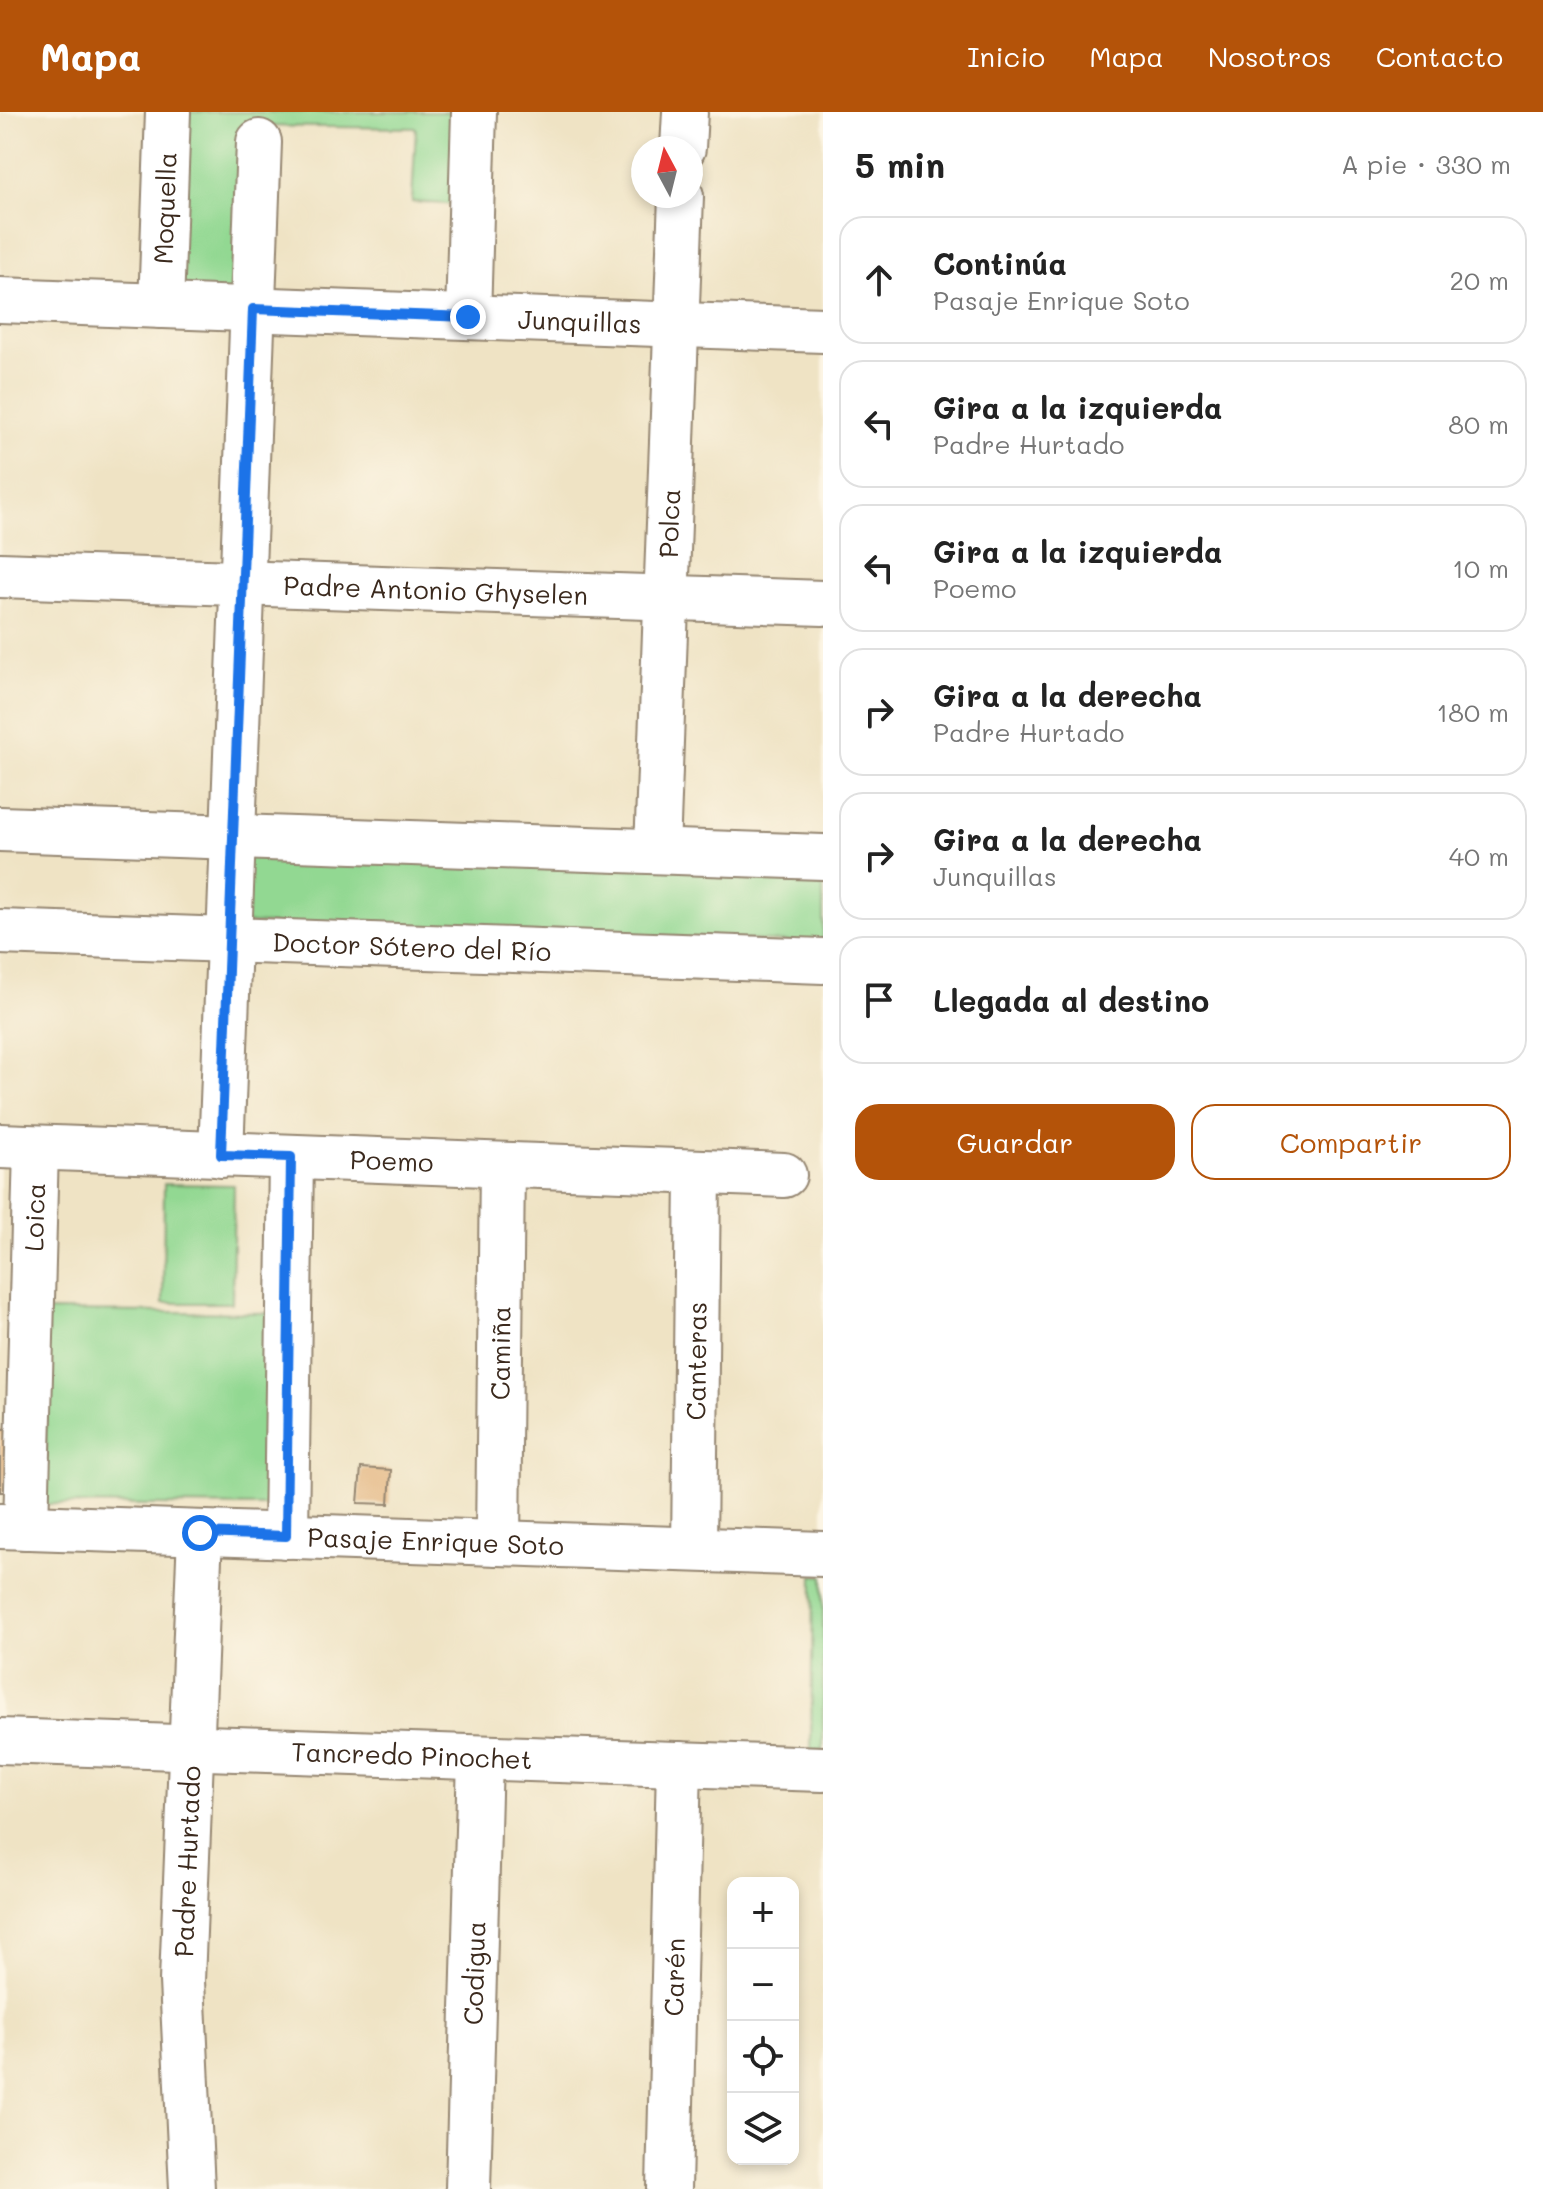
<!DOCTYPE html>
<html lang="es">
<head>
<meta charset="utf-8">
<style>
  body { margin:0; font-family:Mali,sans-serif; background:#f2f2f2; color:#222 }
  .controls { position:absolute; right:24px; bottom:24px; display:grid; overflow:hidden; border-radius:16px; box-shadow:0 4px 12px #0003 }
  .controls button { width:72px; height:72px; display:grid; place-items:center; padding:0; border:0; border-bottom:2px solid #e0e0e0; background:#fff; color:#222; font:40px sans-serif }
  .compass { position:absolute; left:631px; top:24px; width:72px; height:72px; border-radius:50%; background:#fff; box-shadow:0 4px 12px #0003; rotate:353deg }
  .stop { position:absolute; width:24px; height:24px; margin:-18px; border:6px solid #1a73e8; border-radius:50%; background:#fff }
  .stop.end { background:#1a73e8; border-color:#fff; box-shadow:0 2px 8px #0008 }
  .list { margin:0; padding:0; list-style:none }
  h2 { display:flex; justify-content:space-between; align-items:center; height:104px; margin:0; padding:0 32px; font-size:34px }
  h2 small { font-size:26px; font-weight:400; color:#767676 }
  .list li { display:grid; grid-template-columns:52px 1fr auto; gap:24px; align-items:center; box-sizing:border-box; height:128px; margin:0 16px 16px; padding:0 16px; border:2px solid #e0e0e0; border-radius:24px }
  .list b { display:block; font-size:30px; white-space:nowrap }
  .list p { margin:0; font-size:26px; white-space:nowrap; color:#767676 }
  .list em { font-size:26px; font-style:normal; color:#767676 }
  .actions { display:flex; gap:16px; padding:24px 32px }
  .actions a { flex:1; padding:18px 0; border:2px solid #b45309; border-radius:24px; text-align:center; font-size:28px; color:#b45309 }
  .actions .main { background:#b45309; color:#fff }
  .icon { flex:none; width:44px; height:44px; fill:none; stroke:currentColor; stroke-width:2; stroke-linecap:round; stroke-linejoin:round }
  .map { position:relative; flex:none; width:823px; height:2077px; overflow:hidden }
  header { display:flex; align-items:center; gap:48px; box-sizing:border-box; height:112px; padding:0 40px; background:#b45309; color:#fff }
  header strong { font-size:38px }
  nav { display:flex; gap:44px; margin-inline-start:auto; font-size:28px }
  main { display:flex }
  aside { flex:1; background:#fff }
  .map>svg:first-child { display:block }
  .green { fill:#92d892; stroke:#668158; stroke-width:2 }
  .building { fill:#e2b27c }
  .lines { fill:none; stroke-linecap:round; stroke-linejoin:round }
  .minor-casing { stroke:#958671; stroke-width:48 }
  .minor { stroke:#fff; stroke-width:44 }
  .route { stroke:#1a73e8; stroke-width:10 }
  .labels { text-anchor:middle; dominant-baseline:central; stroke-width:6; stroke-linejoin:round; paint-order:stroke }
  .street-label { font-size:26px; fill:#3b2a1e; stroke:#fcf5e5 }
</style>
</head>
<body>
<header>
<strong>Mapa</strong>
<nav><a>Inicio</a><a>Mapa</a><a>Nosotros</a><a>Contacto</a></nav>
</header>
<main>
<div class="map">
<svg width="823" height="2077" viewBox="0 0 823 2077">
  <rect width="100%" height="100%" fill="#fcf5e5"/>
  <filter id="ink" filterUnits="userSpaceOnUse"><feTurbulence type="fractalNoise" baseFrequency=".0125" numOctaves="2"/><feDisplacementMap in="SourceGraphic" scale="16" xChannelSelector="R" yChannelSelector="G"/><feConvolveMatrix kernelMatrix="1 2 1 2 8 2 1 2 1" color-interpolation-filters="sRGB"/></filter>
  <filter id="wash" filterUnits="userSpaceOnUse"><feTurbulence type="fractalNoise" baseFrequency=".006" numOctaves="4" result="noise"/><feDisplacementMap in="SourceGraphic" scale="32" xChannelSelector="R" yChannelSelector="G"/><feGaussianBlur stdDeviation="1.8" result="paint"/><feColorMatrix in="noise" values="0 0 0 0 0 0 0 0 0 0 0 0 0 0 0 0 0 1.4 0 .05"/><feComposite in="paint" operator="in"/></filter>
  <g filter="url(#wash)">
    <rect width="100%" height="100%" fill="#efe3c4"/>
    <g class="green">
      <path d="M175,0H467L463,93L412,90L416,16L245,14L232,186L167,185Z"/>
      <path d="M244,736L823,756V831L241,811Z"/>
      <path d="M164,1072L234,1073L232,1191H163Z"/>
      <path d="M47,1199L270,1201L268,1394L45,1392Z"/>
      <path d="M813,1463L823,1464V1639L811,1638Z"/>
    </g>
    <g id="blocks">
      <g class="building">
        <path d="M0,1317H9L8,1380H0Z"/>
        <path d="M361,1356L391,1358L389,1392L358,1391Z"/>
      </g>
    </g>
  </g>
  <g filter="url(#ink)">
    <use href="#blocks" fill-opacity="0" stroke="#958671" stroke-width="2"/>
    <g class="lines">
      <defs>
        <g id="minor">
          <path d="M683,36L685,0"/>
          <path id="s1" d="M0,188L823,218"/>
          <path id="s2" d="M161,194L168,0"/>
          <path d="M468,205L474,0"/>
          <path id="s3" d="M0,463L823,491"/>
          <path d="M0,717L823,745"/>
          <path id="s4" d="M657,739L681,84"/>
          <path id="s5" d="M0,820L823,849"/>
          <path id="s6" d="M0,1034L784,1063"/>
          <path d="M221,1043L259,30"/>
          <path id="s7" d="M0,1414L823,1442"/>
          <path id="s8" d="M26,1415L36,1036"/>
          <path d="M286,1424L291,1045"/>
          <path id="s9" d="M498,1431L502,1053"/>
          <path id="s10" d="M694,1437L698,1060"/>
          <path id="s11" d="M0,1629L823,1657"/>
          <path id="s12" d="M192,2077L182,1869L200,1421"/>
          <path id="s13" d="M468,2077L480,1646"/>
          <path id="s14" d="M669,2077L679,1652"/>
        </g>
      </defs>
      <use href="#minor" class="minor-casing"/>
      <use href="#minor" class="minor"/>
    </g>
  </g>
  <g class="lines" filter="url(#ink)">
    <path class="route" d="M200,1421L286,1424L291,1045L221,1043L253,197L468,205"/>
  </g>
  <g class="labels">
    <g class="street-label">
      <text stroke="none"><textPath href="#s2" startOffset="98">Moquella</textPath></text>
      <text stroke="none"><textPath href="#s1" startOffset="580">Junquillas</textPath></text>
      <text stroke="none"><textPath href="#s4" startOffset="328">Polca</textPath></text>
      <text stroke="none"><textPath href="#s3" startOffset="436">Padre Antonio Ghyselen</textPath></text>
      <text stroke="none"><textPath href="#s5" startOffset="412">Doctor Sótero del Río</textPath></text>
      <text stroke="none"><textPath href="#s6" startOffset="392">Poemo</textPath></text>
      <text stroke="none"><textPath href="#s8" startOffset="310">Loica</textPath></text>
      <text stroke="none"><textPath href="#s9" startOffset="190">Camiña</textPath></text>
      <text stroke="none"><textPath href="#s10" startOffset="188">Canteras</textPath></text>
      <text stroke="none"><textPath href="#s7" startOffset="436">Pasaje Enrique Soto</textPath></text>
      <text stroke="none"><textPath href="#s11" startOffset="412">Tancredo Pinochet</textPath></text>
      <text stroke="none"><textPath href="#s12" startOffset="328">Padre Hurtado</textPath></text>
      <text stroke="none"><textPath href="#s13" startOffset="216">Codigua</textPath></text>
      <text stroke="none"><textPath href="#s14" startOffset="212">Carén</textPath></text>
    </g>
  </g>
</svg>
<div class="controls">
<button>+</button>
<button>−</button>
<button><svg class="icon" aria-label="locate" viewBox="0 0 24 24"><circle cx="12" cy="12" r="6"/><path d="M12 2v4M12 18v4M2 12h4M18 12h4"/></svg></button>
<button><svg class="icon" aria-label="layers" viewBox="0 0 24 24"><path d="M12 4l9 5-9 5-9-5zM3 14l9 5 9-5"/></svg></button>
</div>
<svg class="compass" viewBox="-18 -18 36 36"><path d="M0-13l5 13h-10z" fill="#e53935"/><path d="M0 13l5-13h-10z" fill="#767676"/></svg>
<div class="stop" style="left:200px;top:1421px"></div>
<div class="stop end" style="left:468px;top:205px"></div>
</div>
<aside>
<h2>5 min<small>A pie · 330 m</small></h2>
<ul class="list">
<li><svg class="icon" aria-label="ahead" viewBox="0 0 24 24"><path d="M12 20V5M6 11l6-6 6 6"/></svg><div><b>Continúa</b><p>Pasaje Enrique Soto</p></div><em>20 m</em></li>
<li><svg class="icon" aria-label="left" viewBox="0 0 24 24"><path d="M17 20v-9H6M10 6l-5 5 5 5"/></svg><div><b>Gira a la izquierda</b><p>Padre Hurtado</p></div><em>80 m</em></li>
<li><svg class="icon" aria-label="left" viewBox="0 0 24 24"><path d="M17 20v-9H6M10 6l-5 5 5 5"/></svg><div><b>Gira a la izquierda</b><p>Poemo</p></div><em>10 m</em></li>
<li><svg class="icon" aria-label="right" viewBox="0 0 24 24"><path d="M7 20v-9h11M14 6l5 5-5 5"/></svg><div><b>Gira a la derecha</b><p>Padre Hurtado</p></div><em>180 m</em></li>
<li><svg class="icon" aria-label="right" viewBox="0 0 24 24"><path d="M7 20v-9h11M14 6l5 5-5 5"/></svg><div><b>Gira a la derecha</b><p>Junquillas</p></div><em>40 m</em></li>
<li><svg class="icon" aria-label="arrive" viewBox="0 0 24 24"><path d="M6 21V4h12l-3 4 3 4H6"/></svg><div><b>Llegada al destino</b></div></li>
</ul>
<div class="actions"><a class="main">Guardar</a><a>Compartir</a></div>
</aside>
</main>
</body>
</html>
